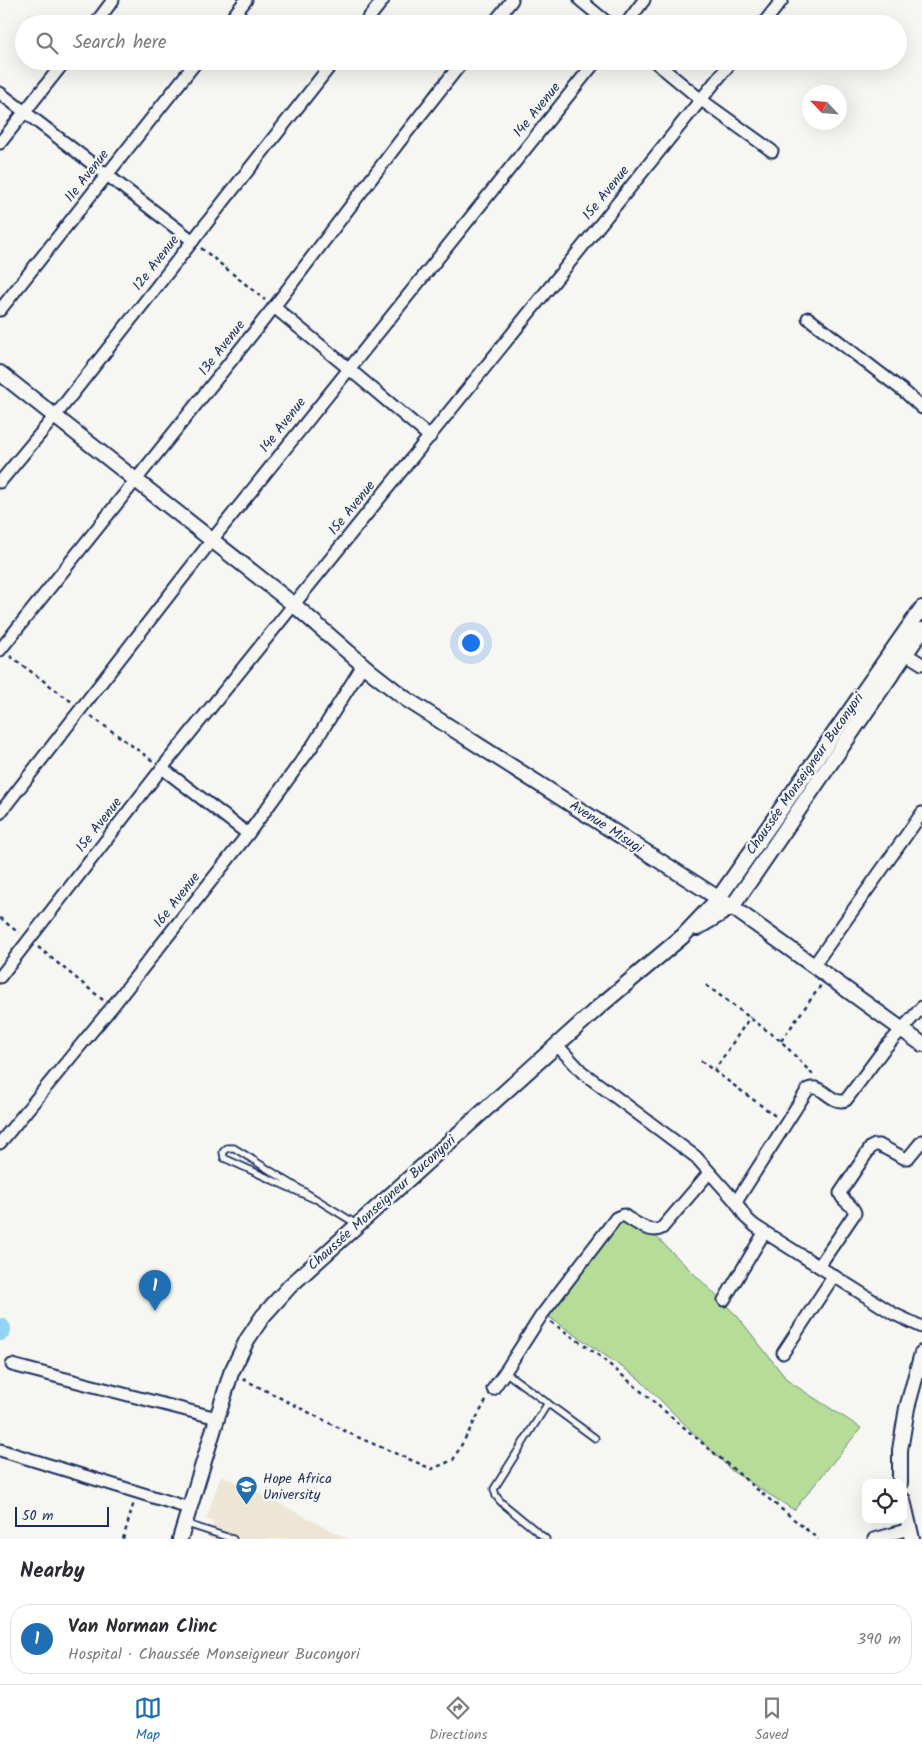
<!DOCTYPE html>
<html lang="en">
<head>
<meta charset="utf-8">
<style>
  body { margin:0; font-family:Kalam,sans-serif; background:#f2f2f3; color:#2b2b33 }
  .controls { position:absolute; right:15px; bottom:15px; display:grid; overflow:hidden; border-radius:10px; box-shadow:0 5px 20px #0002 }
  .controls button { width:45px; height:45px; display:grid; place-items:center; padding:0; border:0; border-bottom:1px solid #e1e1e2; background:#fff; color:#2b2b33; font:25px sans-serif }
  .compass { position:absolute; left:802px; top:85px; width:45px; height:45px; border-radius:50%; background:#fff; box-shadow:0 5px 20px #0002; rotate:296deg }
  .scale { position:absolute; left:15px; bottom:12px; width:94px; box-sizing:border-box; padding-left:5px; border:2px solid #1b2f5e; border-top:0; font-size:14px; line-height:18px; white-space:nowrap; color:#1b2f5e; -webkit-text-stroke:4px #f6f6f2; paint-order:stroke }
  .you { position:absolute; left:470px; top:642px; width:18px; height:18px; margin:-12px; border:4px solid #fff; border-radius:50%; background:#1a73e8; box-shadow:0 0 0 8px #1a73e833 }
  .badge { display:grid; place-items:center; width:32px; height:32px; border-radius:50%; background:#1f6fb2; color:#fff; font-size:16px; font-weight:700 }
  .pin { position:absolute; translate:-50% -41px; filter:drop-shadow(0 1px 2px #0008) }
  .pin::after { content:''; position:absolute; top:26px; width:18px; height:15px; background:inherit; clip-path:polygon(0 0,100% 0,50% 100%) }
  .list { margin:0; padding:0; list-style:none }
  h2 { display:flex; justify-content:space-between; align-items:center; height:65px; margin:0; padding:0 20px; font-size:21px }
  h2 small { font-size:16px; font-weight:400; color:#7c7c81 }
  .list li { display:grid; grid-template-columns:32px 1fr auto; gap:15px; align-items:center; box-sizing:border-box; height:70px; margin:0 10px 10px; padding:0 10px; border:1px solid #e1e1e2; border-radius:20px }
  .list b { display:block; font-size:19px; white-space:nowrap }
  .list p { margin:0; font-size:16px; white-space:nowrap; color:#7c7c81 }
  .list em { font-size:16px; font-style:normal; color:#7c7c81 }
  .icon { flex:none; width:28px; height:28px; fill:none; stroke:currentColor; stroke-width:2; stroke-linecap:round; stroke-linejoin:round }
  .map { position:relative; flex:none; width:922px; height:1539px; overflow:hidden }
  .search { position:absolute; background:#fff; box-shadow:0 5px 20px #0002; left:15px; right:15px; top:15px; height:55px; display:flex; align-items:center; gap:12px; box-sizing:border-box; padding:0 18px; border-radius:28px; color:#7c7c81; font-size:19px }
  .sheet { height:145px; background:#fff }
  nav { display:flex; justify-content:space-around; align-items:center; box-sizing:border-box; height:70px; border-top:1px solid #e1e1e2; background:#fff; font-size:14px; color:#7c7c81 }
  nav a { display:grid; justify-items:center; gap:2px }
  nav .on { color:#1f6fb2 }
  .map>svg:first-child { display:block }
  .built { fill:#eee6d5 }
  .green { fill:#b6dc97; stroke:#68867a }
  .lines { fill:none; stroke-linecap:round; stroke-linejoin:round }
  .river { stroke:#93d4f5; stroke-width:22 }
  .service-casing { stroke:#1b2f5e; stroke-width:9 }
  .minor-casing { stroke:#1b2f5e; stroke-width:15 }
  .tertiary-casing { stroke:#1b2f5e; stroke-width:18 }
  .path { stroke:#1b2f5e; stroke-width:2.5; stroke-dasharray:4 4; stroke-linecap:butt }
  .service { stroke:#f6f6f2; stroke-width:5.5 }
  .minor { stroke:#f6f6f2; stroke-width:11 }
  .tertiary { stroke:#f6f6f2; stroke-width:14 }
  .labels { text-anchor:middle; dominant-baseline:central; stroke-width:4.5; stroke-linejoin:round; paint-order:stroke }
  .street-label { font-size:14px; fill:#1b2f5e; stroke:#f6f6f2 }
  .poi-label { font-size:14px; fill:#1b2f5e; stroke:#f6f6f2; text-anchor:start }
</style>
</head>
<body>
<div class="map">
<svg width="922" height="1539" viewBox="0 0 922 1539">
  <rect width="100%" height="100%" fill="#f6f6f2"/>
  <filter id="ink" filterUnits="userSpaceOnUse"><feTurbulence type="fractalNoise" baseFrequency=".02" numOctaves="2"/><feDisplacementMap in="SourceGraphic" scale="10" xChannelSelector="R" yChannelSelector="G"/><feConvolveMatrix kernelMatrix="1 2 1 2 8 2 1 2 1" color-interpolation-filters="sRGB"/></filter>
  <g filter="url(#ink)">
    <path class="built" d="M221,1475L259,1493L348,1539H209L214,1522L206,1519Z"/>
    <path class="green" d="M626,1207L738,1317L788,1381L861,1428L794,1510L732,1471L638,1378L546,1315Z"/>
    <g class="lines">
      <path class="river" d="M0,1330V1329"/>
      <defs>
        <g id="service">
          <path d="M314,1199L224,1158L223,1152L227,1148H234L358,1225"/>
          <path d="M505,1372L595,1438"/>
          <path d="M184,1523L233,1539"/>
          <path d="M546,1539L501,1502L496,1496L494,1489L548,1403"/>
        </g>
        <g id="minor">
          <path d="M580,0L609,24"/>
          <path d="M95,24L113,0"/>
          <path d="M227,24L246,0"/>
          <path d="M364,24L383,0"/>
          <path d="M493,24L512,0"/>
          <path d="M626,24L644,0"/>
          <path d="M763,24L782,0"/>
          <path d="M654,61L700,99L772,151"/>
          <path d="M0,93L193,241"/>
          <path d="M0,143L65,61"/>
          <path d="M274,307L348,368L430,437"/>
          <path d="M0,310L197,61"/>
          <path d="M808,318L906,393L922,408"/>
          <path d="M0,482L55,416L334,61"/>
          <path d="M0,650L274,307L400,141L463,61"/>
          <path d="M900,650L922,664"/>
          <path d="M162,768L248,834"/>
          <path d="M0,813L212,540L596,61"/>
          <path d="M814,965L922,813"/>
          <path d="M0,977L162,768L732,61"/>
          <path d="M556,1044L582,1072L696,1157L736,1202L746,1218L755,1226L894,1314L922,1327"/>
          <path d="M0,1143L112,1007L248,834L313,745L363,665"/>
          <path d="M736,1202L808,1089C822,1082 831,1106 846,1100L884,1049L922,1007"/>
          <path d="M819,1266L855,1213C853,1204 842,1202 840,1193L871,1147L875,1145H879L904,1158H908L922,1141"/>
          <path d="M724,1300L764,1233"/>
          <path d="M783,1353L833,1277"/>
          <path d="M12,1365L217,1418"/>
          <path d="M493,1389L505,1372L541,1316L616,1218L623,1215C634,1221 650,1235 662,1228L709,1173"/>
          <path d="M0,1450L189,1508"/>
          <path d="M874,1539L909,1529"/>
        </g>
        <g id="tertiary">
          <path d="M0,373L293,604L370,671L406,699L732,907L922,1044"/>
          <path d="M697,928L732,907L922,630"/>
          <path d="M900,1483V1450L907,1408L922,1353"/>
          <path d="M903,1500L912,1539"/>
          <path d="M180,1539L231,1373L247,1340L263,1316L290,1286L600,1006L683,936L718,899L922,608"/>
        </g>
      </defs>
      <use href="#service" class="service-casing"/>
      <use href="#minor" class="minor-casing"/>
      <use href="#tertiary" class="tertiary-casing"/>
      <g class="path">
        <path d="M201,248L265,300"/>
        <path d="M10,656L72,702"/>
        <path d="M91,716L153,761"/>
        <path d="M0,918L19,933"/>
        <path d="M38,947L103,1000"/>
        <path d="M706,985L781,1041L814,1076"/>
        <path d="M781,1041L821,985"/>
        <path d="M701,1061L778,1118"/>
        <path d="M714,1071L750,1017"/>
        <path d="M551,1322L597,1354L758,1490L818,1539"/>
        <path d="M243,1379L355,1436L432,1469L453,1460L487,1399"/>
        <path d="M123,1539L134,1502"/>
      </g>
      <use href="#service" class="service"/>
      <use href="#minor" class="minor"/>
      <use href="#tertiary" class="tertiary"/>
    </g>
  </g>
  <defs>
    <symbol id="university-pin" viewBox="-11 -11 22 30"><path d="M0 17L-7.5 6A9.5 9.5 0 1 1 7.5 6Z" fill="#1f6fb2" stroke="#f6f6f2"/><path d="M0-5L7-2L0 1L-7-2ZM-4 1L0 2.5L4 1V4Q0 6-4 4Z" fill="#fff"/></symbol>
  </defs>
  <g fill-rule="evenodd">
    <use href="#university-pin" x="234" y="1474" width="25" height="34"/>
  </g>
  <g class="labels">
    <g class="street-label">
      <text transform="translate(537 110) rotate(-51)">14e Avenue</text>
      <text transform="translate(87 176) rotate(-52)">11e Avenue</text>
      <text transform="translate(606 193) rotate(-51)">15e Avenue</text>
      <text transform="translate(156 263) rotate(-52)">12e Avenue</text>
      <text transform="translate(222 348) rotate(-52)">13e Avenue</text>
      <text transform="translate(283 425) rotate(-52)">14e Avenue</text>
      <text transform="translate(352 508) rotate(-51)">15e Avenue</text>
      <text transform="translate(805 774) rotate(-55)">Chaussée Monseigneur Buconyori</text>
      <text transform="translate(99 825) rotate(-52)">15e Avenue</text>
      <text transform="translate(606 827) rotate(33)">Avenue Misugi</text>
      <text transform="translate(177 900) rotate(-52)">16e Avenue</text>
      <text transform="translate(382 1203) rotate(-42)">Chaussée Monseigneur Buconyori</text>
    </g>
    <g class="poi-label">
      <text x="263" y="1479">Hope Africa<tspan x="263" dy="16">University</tspan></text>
    </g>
  </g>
</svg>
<div class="controls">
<button><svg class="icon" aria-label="locate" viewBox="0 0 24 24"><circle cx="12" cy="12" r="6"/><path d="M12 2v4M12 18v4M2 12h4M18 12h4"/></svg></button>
</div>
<svg class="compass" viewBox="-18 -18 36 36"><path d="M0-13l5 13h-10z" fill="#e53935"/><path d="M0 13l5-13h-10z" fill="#7c7c81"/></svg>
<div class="scale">50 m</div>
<div class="you"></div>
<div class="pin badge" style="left:155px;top:1311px">1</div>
<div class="search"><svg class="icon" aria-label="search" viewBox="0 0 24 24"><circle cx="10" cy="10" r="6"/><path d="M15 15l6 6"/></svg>Search here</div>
</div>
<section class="sheet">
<h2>Nearby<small></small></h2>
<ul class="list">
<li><span class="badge">1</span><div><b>Van Norman Clinc</b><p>Hospital · Chaussée Monseigneur Buconyori</p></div><em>390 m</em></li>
</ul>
</section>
<nav>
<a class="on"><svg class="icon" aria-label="map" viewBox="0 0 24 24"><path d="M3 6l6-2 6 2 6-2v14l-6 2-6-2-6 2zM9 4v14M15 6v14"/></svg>Map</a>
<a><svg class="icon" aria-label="directions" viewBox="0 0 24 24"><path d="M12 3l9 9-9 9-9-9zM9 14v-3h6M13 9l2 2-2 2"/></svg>Directions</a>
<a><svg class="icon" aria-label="saved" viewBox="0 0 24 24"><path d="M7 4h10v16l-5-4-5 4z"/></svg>Saved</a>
</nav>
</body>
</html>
